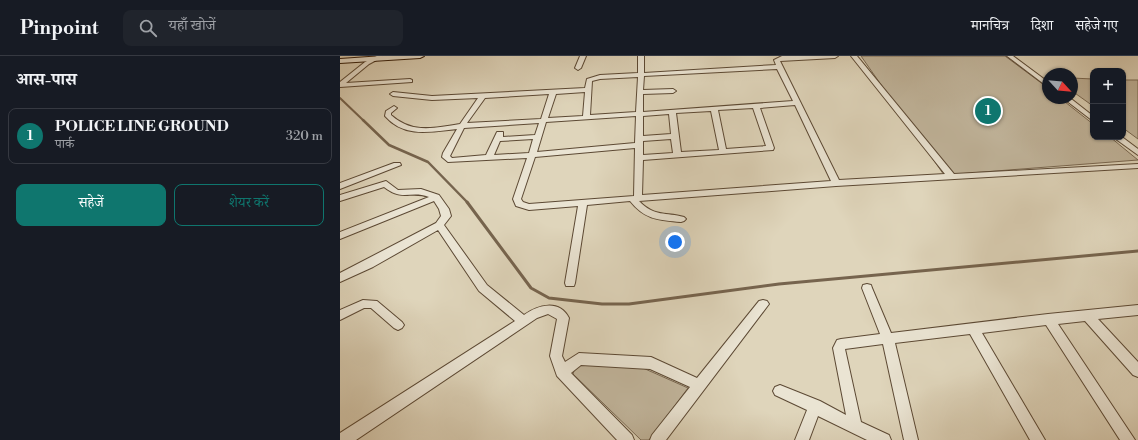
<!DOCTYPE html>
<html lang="hi">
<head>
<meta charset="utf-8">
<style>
  body { margin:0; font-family:"Libre Bodoni","Noto Serif Devanagari",serif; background:#20242c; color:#f1f3f6 }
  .controls { position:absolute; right:12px; top:12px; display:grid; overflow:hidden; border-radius:8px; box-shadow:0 1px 3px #0004 }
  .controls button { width:36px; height:36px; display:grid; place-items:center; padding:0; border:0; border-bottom:1px solid #363941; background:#171b24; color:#f1f3f6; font:20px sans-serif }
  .compass { position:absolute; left:702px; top:12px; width:36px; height:36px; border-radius:50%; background:#171b24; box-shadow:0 1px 3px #0004; rotate:116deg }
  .you { position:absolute; left:335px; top:186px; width:14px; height:14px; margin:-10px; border:3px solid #fff; border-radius:50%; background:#1a73e8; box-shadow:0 0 0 6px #1a73e833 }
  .badge { display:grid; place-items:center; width:26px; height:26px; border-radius:50%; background:#0f766e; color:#fff; font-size:13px; font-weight:700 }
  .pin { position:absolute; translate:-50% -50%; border:2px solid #fff; box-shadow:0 1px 4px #0006 }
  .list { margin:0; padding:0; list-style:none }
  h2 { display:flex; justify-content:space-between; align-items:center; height:52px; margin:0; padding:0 16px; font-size:17px }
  h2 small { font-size:13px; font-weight:400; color:#9ea1a6 }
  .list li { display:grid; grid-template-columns:26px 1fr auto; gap:12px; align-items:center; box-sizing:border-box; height:56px; margin:0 8px 8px; padding:0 8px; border:1px solid #363941; border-radius:8px }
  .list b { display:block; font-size:15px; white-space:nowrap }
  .list p { margin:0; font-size:13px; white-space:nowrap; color:#9ea1a6 }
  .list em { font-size:13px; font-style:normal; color:#9ea1a6 }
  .actions { display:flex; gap:8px; padding:12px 16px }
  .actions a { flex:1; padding:9px 0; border:1px solid #0f766e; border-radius:8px; text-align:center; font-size:14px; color:#0f766e }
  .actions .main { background:#0f766e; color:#fff }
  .icon { flex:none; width:22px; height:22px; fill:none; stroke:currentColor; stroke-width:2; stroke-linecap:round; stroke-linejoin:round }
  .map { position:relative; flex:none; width:798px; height:384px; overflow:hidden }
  header { display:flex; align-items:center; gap:24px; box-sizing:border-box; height:56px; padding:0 20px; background:#171b24; border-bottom:1px solid #363941 }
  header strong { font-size:19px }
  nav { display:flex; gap:22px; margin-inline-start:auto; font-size:14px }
  .search { width:280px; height:36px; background:#20242c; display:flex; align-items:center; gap:10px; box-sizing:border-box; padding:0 14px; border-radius:8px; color:#9ea1a6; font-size:15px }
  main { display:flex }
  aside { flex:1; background:#171b24 }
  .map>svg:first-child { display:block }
  .green { fill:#c1b59c; stroke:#796852 }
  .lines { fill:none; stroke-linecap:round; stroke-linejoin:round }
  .stream-far2 { stroke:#76644e; stroke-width:2 }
  .stream-far1 { stroke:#76644e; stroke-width:2.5 }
  .stream { stroke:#76644e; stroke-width:3 }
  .street-casing { stroke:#5c4934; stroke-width:2 }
  .secondary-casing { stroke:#311a07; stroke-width:2 }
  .street { fill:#eae4d3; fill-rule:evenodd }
  .secondary { fill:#eae4d3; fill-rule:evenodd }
</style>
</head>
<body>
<header>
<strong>Pinpoint</strong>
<div class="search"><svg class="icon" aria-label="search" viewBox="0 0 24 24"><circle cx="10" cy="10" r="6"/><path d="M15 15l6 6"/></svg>यहाँ खोजें</div>
<nav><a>मानचित्र</a><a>दिशा</a><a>सहेजे गए</a></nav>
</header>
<main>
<aside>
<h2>आस-पास<small></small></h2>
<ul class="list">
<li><span class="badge">1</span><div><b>POLICE LINE GROUND</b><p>पार्क</p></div><em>320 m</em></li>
</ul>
<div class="actions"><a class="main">सहेजें</a><a>शेयर करें</a></div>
</aside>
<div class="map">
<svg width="798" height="384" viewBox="0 0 798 384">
  <rect width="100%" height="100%" fill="#dfd5bb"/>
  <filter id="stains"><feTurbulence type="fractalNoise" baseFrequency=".005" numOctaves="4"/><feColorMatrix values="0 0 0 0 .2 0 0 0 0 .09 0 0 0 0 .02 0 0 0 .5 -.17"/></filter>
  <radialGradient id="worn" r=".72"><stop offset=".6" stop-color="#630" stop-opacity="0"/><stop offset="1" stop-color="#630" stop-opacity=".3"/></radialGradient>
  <g class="green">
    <path d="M521,0H665L708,32V42H720L753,68V81H770L798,104L604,119Z"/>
    <path d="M732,22L753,23V50L732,35Z"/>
    <path d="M783,24H798V83L783,72Z"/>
    <path d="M242,308L303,312L348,332L309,384H301L233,318L235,312Z"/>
  </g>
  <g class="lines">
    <path class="stream-far2" d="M0,42L24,65"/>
    <path class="stream-far1" d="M23,64L49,89L88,106L128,147"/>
    <path class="stream" d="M127,146L191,232L209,242L262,248H289L439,228L798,195"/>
    <defs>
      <g id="street">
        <path d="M37,0H44L29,8L6,27L70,23L72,24V26L0,31V26L25,6Z"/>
        <path d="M240,0H246L241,12L238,14L235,12Z"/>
        <path d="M298,0H304V17L436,9L434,4L442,0H498L495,2L440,5L499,124L605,118L511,0H517L614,118L798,108V112L496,130L299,145C314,161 326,156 344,161L346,163L344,165L341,166C319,164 305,164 290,145L247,149L235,227L234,230H226L225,227L238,150L189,154L176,150L173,143L187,102L108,106L102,101L103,97L117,73C90,76 64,82 45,60L46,55L54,50L57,52L51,57V59C72,78 94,72 120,68L138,42L92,44L53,40L50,38L53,36L92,40L245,32L247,23L260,19L298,17ZM437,13L453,45L303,56V38L333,37L336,35L333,33L303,34L304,20ZM298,21L296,56L250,59L252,25L260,23ZM245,36L243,60L208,62L216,38ZM209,38L201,63L127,67L145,42ZM455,49L491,125L302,139L303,104L433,94L434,92L420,52ZM413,52L426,90L386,93L378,54ZM371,55L379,94L341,96L336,57ZM329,58L331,78L303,80V60ZM296,60L295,87L197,96L206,66ZM199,67L195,79L163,81V76H157L146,99L112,102L110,100L124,72ZM193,83L189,97L154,99L160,85ZM331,83L333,97L303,99V85ZM295,92L294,140L189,148L183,146L181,143L195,101Z"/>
        <path d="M667,0H673L708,26V31Z"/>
        <path d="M723,42H730L753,60V65Z"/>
        <path d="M773,81H782L798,93V99Z"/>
        <path d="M54,107H60L61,109L0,133V127Z"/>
        <path d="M46,125L58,134L81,133L99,139L109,153L111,160L104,169L147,229L184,259C198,249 219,243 229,262L222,300L225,306L239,297L311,301L357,322L419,245L423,244L427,245L429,248L326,384H310L312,379L350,331L310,313L241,309L231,317L292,379L294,384H277L217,320L210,300L217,263L208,258L197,262L16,384H0V377L175,265L139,235L98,174L33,211L0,226V217L96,167L101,160L99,153L94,145L0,183V176L89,141C70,134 63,146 44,131L0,145V139Z"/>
        <path d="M527,228L531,229L532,232L551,277L708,258L798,249V259L758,263L798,306V321L793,319L745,265L718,268L795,384H780L706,269L642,277L705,384H690L630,278L555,287L578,384H564L543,288L505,293L521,366L549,379L551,384H527L478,360L469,384H455L467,354L435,339L433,335L435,331L440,329L480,345L506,359L493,292L497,284L501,283L540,278L522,232L523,229Z"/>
        <path d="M23,244L37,245L62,266L64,269L62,272L58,274L54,272L31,252H24L0,264V254Z"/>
      </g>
      <path id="secondary" d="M43,0H84L80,2L0,7V3Z"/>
    </defs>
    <use href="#street" class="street-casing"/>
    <use href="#secondary" class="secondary-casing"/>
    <use href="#street" class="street"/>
    <use href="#secondary" class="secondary"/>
  </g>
  <rect width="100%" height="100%" filter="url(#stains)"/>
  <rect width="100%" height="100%" fill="url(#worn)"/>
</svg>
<div class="controls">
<button>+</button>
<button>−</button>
</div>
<svg class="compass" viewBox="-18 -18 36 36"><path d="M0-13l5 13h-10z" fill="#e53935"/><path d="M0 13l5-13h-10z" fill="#9ea1a6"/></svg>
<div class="you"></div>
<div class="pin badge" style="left:648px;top:55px">1</div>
</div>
</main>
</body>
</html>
